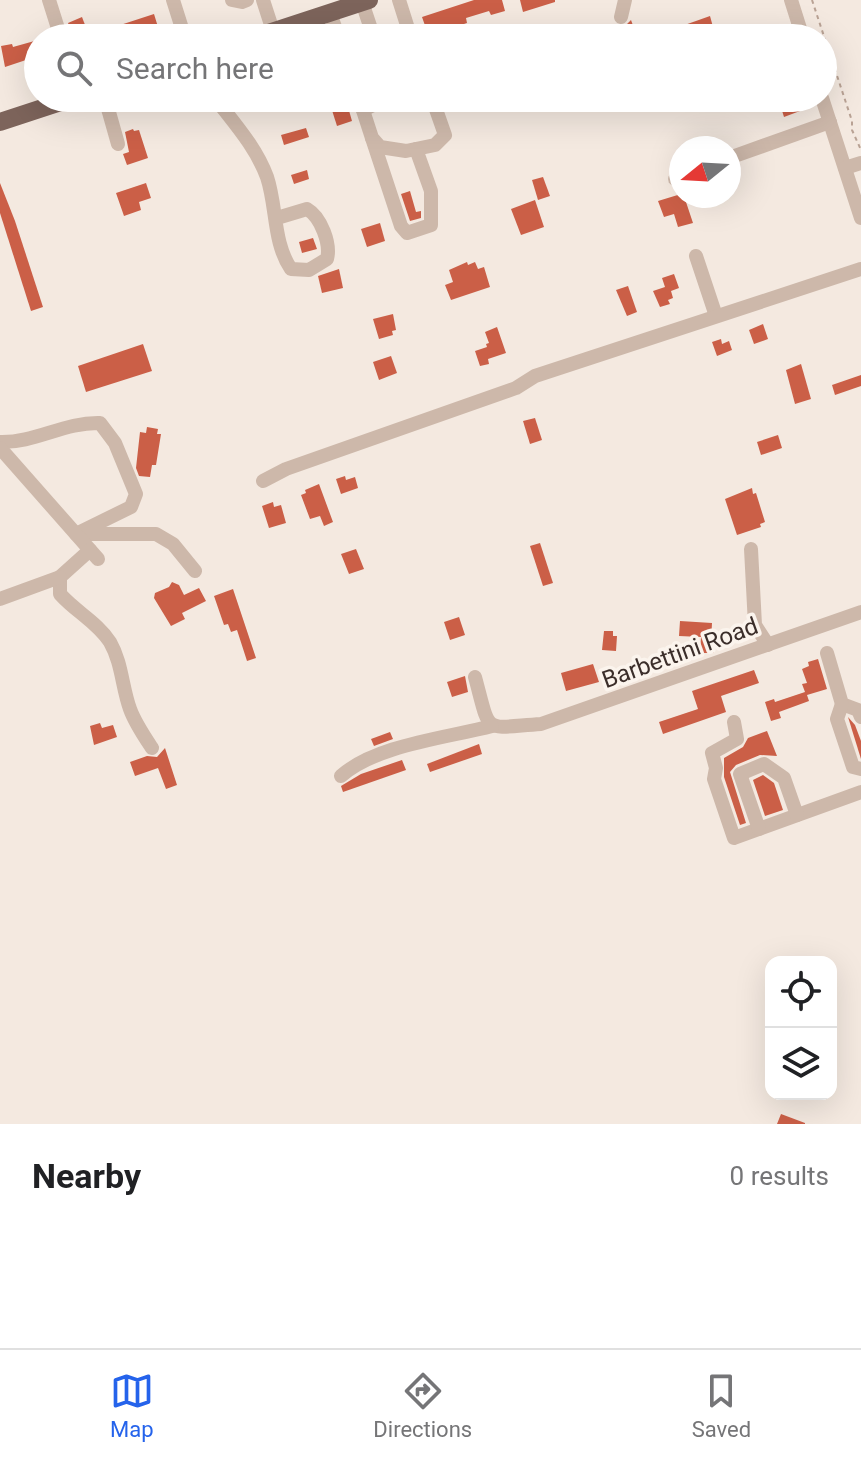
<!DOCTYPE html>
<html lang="en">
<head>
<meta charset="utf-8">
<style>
  body { margin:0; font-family:Roboto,sans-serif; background:#f6f6f6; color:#202124 }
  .controls { position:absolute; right:24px; bottom:24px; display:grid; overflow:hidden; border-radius:16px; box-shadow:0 8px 32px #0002 }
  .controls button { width:72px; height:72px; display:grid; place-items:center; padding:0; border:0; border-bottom:2px solid #e0e0e0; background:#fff; color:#202124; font:40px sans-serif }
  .compass { position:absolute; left:669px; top:136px; width:72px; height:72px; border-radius:50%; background:#fff; box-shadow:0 8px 32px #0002; rotate:252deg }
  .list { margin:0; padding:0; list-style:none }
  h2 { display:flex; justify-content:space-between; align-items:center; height:104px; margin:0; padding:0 32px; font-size:34px }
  h2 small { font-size:26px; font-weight:400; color:#757577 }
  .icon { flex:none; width:44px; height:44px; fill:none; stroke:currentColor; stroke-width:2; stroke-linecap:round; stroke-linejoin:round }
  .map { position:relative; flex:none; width:861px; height:1124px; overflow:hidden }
  .search { position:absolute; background:#fff; box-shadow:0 8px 32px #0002; left:24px; right:24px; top:24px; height:88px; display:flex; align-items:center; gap:20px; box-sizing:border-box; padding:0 28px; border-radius:44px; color:#757577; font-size:30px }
  .sheet { height:224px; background:#fff }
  nav { display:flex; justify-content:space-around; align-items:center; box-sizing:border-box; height:112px; border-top:2px solid #e0e0e0; background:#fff; font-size:22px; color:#757577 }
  nav a { display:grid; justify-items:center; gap:4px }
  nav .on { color:#2563eb }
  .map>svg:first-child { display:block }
  .building { fill:#cb5f47 }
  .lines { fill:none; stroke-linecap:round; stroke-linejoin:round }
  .path { stroke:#b9a294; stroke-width:2; stroke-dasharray:4 4; stroke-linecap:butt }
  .minor { stroke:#cdb8aa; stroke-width:14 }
  .major { stroke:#7d645b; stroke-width:18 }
  .labels { text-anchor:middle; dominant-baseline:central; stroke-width:7; stroke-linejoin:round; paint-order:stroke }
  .street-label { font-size:24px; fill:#3b2e2a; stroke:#fbf4ed }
</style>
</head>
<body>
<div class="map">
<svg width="861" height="1124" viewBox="0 0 861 1124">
  <rect width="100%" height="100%" fill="#f4e9e0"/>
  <g class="building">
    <path d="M474,0H502L505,11L491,15L489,11L466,18L467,23L461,25L462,29L429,37L422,17Z"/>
    <path d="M520,0H555V2L523,12Z"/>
    <path d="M154,14L158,27L139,33L140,38H111L108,29Z"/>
    <path d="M710,16L713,27L679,38H648Z"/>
    <path d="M82,17L90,38H74L68,23Z"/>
    <path d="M631,20L635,31L613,38L609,27L625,26Z"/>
    <path d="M38,40V56L5,67L1,46L12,44L13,47Z"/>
    <path d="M778,98H796L800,111L784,117Z"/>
    <path d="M346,100L352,121L337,126L330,104Z"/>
    <path d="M306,128L309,137L284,145L281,135Z"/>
    <path d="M133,129L134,131L139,130L148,158L127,165L123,154L129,152L125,132Z"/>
    <path d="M307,170L309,179L294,184L291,175Z"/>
    <path d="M543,177L550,196L538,200L532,180Z"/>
    <path d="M0,183L15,221L43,307L31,311L0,213Z"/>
    <path d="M146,183L151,198L139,202L141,210L124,216L116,193Z"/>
    <path d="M410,191L416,212L421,211V218L410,221L401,194Z"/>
    <path d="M681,194L684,196L693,223L678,227L674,214L664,217L658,201Z"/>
    <path d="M535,200L544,227L521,235L511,209Z"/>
    <path d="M380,223L385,241L367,247L361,229Z"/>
    <path d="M313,238L317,249L302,253L299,242Z"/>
    <path d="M467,262L468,265L475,262L478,269L484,267L490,287L451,300L445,285L453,282L449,270Z"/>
    <path d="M339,269L343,288L322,293L318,276Z"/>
    <path d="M674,274L679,288L671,291L673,298L668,300L670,304L660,307L653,291L665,287L662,278Z"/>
    <path d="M628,286L637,312L627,316L616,290Z"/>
    <path d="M393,314L396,330L392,331L393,335L379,339L373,319Z"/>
    <path d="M763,324L768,339L754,344L749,330Z"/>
    <path d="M497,327L506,353L488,359L489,364L480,366L475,351L487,347L486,344L489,343L485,332Z"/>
    <path d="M721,339L722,344L729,341L732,350L717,356L712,342Z"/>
    <path d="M143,344L152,371L86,392L78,366Z"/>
    <path d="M391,356L397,373L379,380L373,362Z"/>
    <path d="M801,364L811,399L795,404L786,370Z"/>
    <path d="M861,375V386L835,395L832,385Z"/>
    <path d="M535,418L542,440L530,444L523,421Z"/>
    <path d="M147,427L158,429L157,434H161L156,465H152L150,477L139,476L136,468L140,432L146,433Z"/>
    <path d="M778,435L782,448L761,455L757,442Z"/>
    <path d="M345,476L346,480L355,477L358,488L341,494L336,479Z"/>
    <path d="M319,484L333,522L324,526L320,516L310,519L301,495L306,493L305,490Z"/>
    <path d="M752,488L753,494L756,493L765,522L760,524L761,527L737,535L725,499Z"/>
    <path d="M273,502L274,507L281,505L286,523L269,528L262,506Z"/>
    <path d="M540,543L553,583L543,586L530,546Z"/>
    <path d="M356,549L364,569L349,574L341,554Z"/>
    <path d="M172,582L179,585L184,595L199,588L206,601L182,613L185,619L171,626L154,598L155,593L169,587Z"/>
    <path d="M233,589L256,658L247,661L237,630L231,632L228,624L224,625L214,596Z"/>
    <path d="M459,617L465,635L450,640L444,622Z"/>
    <path d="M680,621L712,623L711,642L714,653H700L701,637L679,636Z"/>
    <path d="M604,631H613V636H617L616,651L602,650Z"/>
    <path d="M818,659L827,689L807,695L809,701L779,712L781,718L771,721L765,702L774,699L775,702L805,692L802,684L807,683L802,669L809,666L808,662Z"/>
    <path d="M593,664L599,682L566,691L561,673Z"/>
    <path d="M754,670L759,683L721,696L726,712L663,734L659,722L698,709L692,691Z"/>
    <path d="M465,676L468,692L452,697L447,682Z"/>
    <path d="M848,717L855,725L861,741V759Z"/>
    <path d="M100,723L102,728L113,725L117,737L94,745L90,726Z"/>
    <path d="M767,731L777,756L760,755L736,765L730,772L746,823L740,825L724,777V758L743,747L748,738Z"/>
    <path d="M390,732L393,739L374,746L371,739Z"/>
    <path d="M479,744L482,754L430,772L427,764Z"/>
    <path d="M165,748L177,785L166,789L158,768L135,776L130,762L147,756L157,757Z"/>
    <path d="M402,760L406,770L343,792L341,786L361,774Z"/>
    <path d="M763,775L774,783L783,810L765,816L753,780Z"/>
    <path d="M781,1114L805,1123V1124H777Z"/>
  </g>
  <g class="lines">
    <path class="path" d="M812,0L852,121V130L861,150"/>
    <g class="minor">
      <path d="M49,0L61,38"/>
      <path d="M173,0L185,38"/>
      <path d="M232,0L242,2L247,0"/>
      <path d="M263,0L273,31"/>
      <path d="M399,0L411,38"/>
      <path d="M791,0L803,38"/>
      <path d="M362,2L374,38"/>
      <path d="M330,13L339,38"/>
      <path d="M621,17L625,0"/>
      <path d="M105,98L118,144"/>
      <path d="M215,98C234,123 256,147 267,177C277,207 273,243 291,269L309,270L327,259C331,244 321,217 307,209L277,218"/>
      <path d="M359,98L372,138L380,147L406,151L435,145L445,135L432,98"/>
      <path d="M822,98L861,218"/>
      <path d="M363,110L388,98"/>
      <path d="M372,138L401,226L407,233L431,225V191L416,149"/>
      <path d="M729,158L830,122"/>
      <path d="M845,168L861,163"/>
      <path d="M675,179L681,176"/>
      <path d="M696,256L716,316"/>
      <path d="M0,442C35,443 64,422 100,423L115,443L136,494L131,507L76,534H156L173,544L195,571"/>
      <path d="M0,448L98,559"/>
      <path d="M263,481L286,469L516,388L535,376L861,269"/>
      <path d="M751,549L755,625L768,645"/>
      <path d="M90,550L60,577V594C76,612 97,622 110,642C122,663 122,687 130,709C135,723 144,736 152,748"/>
      <path d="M0,599L60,577"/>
      <path d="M827,653L842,704L858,710L861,717"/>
      <path d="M475,677C491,736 482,728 541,724L861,612"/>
      <path d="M842,704L837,719L853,767L861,769"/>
      <path d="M734,722L737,739L712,753L716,768L714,779L734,838L861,792"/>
      <path d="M341,776C376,745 446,738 492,726"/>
      <path d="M759,829L740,774L764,764L784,778L797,815"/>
    </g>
    <g class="major">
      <path d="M253,38L369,0"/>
      <path d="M0,122L73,98"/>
    </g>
  </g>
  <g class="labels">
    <g class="street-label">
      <text transform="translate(680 653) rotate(-20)">Barbettini Road</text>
    </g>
  </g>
</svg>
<div class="controls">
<button><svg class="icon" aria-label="locate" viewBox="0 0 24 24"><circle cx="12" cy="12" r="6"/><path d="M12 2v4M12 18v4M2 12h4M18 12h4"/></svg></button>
<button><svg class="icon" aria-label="layers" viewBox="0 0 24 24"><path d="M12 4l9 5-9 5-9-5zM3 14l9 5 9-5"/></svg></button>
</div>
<svg class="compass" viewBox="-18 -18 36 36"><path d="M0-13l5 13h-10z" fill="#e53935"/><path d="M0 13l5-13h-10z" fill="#757577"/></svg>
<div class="search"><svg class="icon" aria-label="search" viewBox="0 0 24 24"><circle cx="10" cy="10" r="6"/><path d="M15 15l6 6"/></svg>Search here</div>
</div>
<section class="sheet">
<h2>Nearby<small>0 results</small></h2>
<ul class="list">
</ul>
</section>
<nav>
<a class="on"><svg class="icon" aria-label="map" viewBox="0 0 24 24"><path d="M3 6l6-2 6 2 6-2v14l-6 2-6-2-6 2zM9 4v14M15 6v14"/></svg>Map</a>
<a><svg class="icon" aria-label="directions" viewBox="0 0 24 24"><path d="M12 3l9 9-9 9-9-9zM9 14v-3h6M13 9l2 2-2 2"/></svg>Directions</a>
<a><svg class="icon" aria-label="saved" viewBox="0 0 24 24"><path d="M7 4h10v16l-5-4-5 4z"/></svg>Saved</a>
</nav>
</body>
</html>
